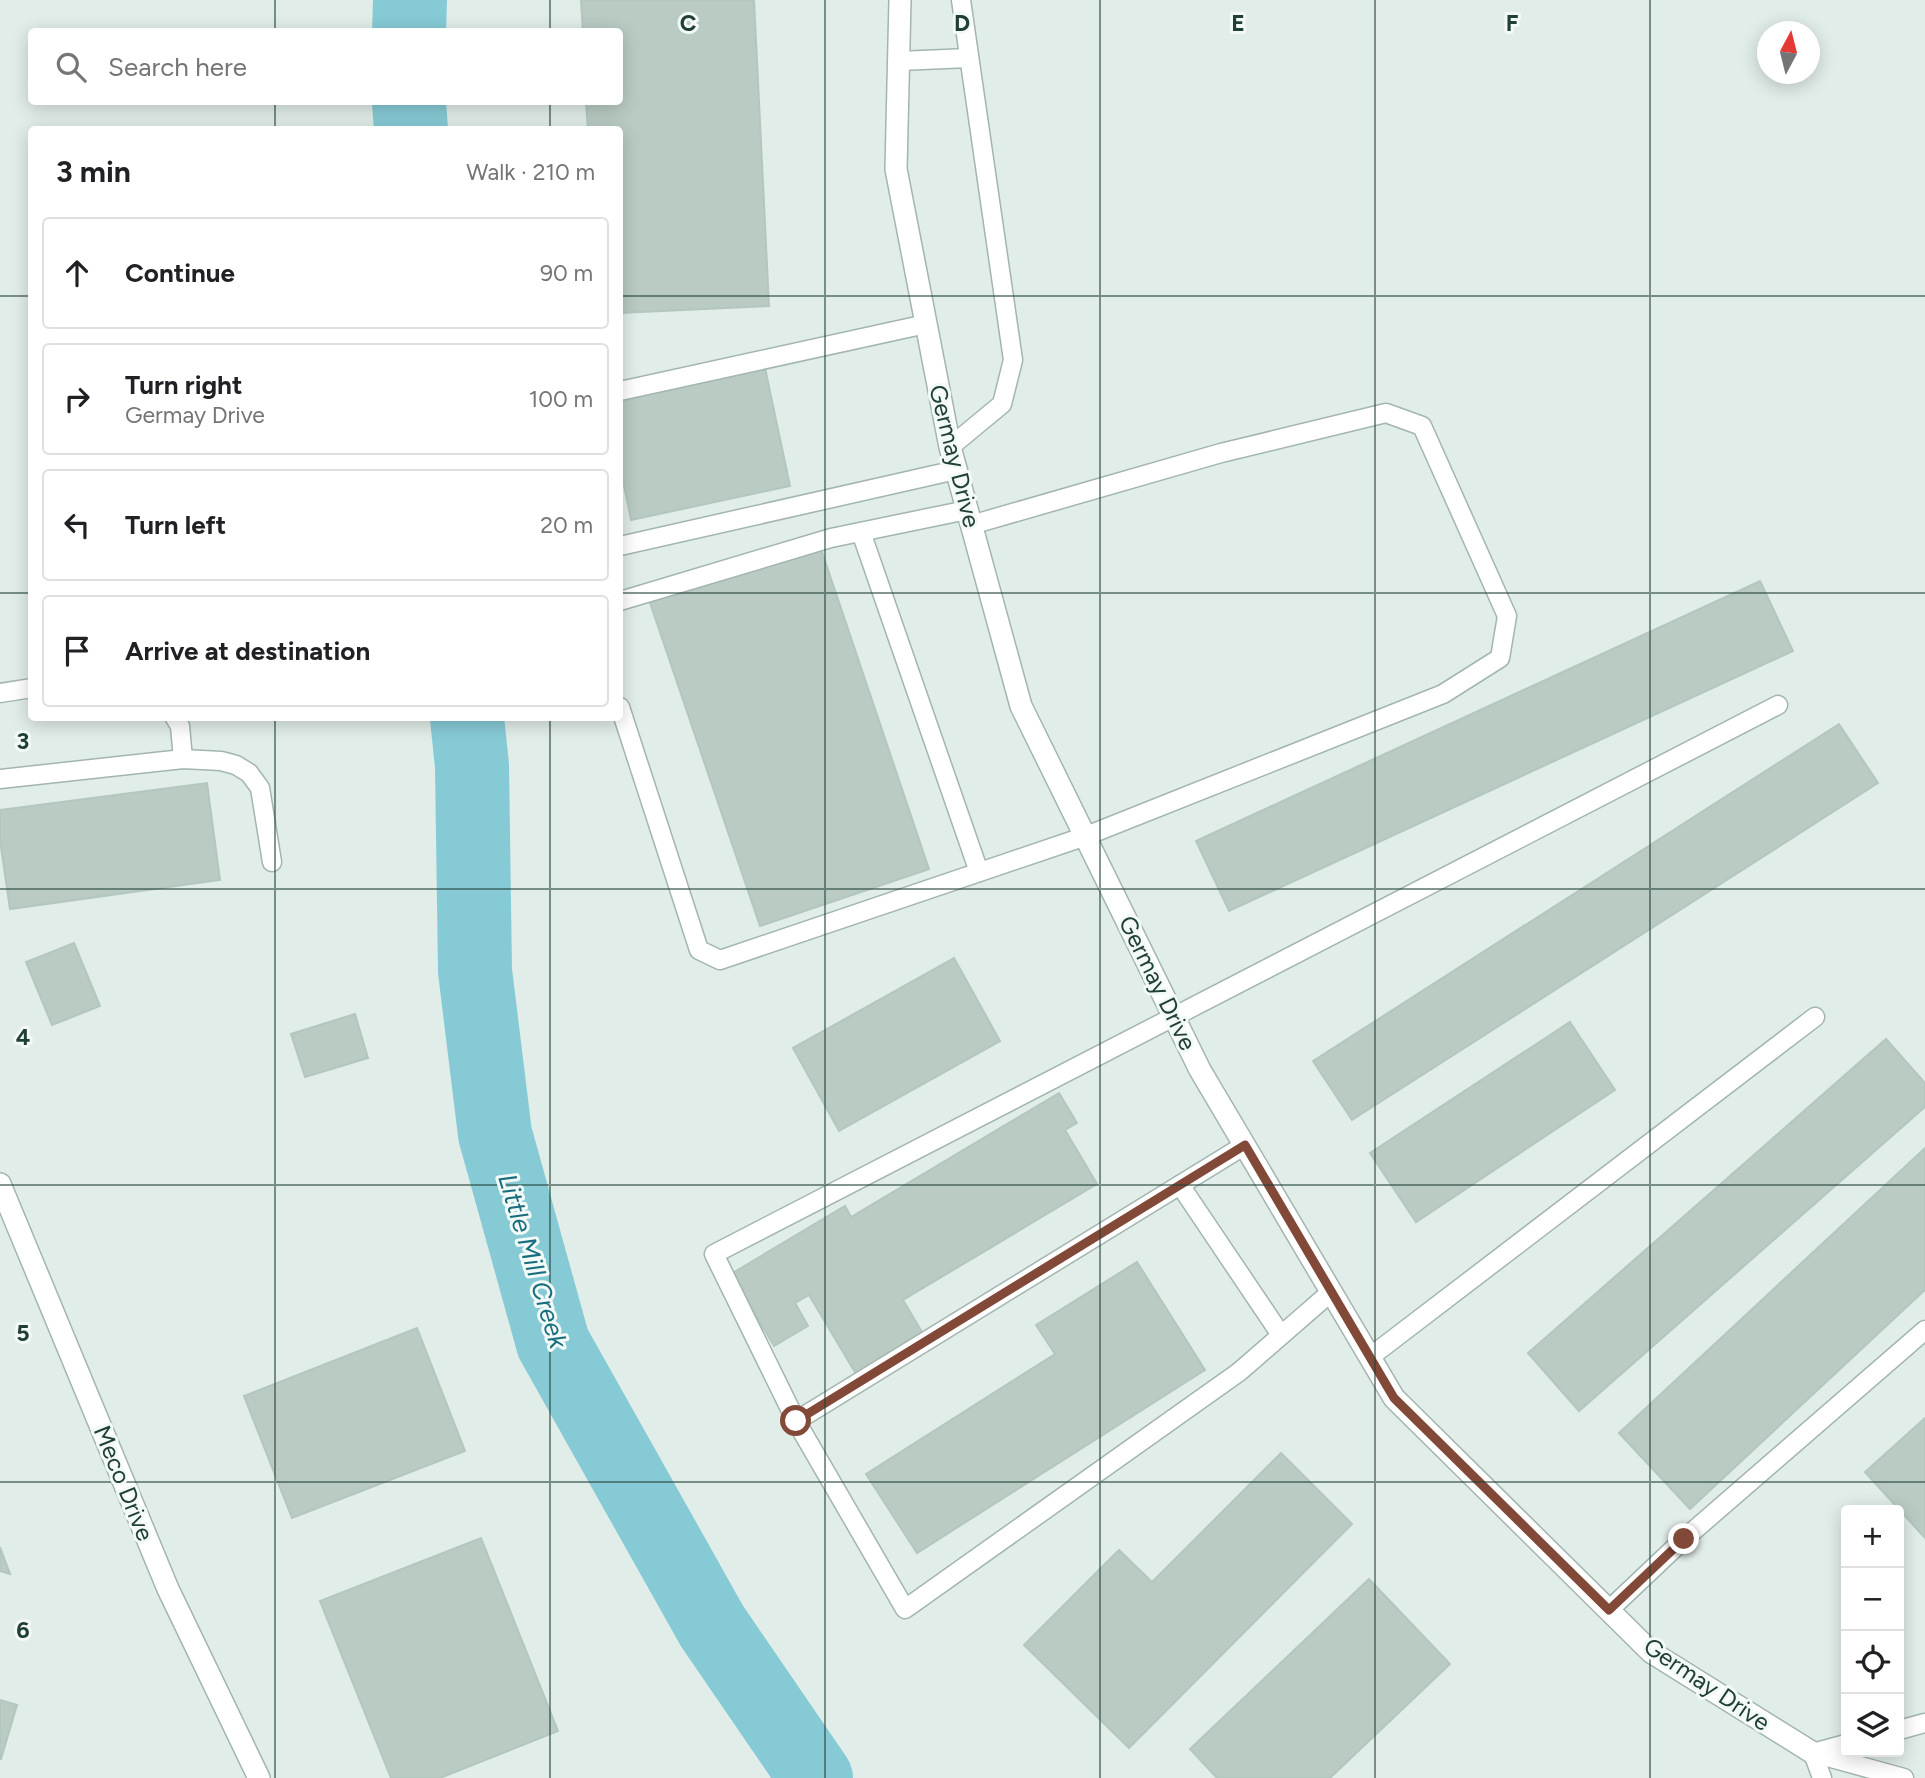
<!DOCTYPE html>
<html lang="en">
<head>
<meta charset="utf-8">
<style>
  body { margin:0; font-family:Figtree,sans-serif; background:#f2f2f2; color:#202124 }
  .controls { position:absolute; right:21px; bottom:21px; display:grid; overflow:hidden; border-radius:7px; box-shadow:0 4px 18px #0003 }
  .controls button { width:63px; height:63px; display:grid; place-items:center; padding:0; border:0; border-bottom:2px solid #e0e0e0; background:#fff; color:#202124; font:35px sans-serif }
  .compass { position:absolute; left:1757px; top:21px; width:63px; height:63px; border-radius:50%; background:#fff; box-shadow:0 4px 18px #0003; rotate:7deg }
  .stop { position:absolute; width:21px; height:21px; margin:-16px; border:5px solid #824939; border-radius:50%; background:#fff }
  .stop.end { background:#824939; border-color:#fff; box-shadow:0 2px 7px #0008 }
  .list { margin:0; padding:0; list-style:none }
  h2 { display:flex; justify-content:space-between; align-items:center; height:91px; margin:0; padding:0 28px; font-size:30px }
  h2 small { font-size:23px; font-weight:400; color:#757577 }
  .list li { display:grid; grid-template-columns:46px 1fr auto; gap:21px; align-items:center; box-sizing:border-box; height:112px; margin:0 14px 14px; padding:0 14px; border:2px solid #e0e0e0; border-radius:7px }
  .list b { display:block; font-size:26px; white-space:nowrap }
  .list p { margin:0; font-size:23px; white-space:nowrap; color:#757577 }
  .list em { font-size:23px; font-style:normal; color:#757577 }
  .icon { flex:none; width:38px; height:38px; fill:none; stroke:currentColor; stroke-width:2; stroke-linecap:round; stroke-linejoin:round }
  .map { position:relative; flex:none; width:1925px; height:1778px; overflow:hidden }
  .search { position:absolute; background:#fff; box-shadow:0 4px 18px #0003; left:28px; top:28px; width:595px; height:77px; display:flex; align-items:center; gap:18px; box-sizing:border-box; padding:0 24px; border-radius:7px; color:#757577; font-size:26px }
  .panel { position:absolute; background:#fff; box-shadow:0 4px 18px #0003; left:28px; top:126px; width:595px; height:595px; border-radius:7px }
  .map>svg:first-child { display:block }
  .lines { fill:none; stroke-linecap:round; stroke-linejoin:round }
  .river { stroke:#86cad5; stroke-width:74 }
  .building { fill:#b9cbc3; stroke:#b3c7bf; stroke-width:2 }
  .lane-casing { stroke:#a3b5af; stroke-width:21 }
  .street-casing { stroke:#a3b5af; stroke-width:24 }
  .lane { stroke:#fff; stroke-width:18 }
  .street { stroke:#fff; stroke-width:21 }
  .route { stroke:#824939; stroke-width:9 }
  .grid { fill:none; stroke:#203f36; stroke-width:2; stroke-opacity:0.55 }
  .labels { text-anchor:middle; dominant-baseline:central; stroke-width:6; stroke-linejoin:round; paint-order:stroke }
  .street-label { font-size:24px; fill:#203f36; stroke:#f2f9f6 }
  .water-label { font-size:26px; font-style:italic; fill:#176e7f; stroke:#f2f9f6 }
  .grid-label { font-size:23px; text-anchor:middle; font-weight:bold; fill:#203f36; stroke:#f2f9f6; stroke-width:6; stroke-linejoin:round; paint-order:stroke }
</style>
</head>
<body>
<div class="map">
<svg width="1925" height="1778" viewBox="0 0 1925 1778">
  <rect width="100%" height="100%" fill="#e1ede8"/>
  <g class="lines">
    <g class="river">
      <path d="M409,32L410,0"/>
      <path d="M409,102L411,130"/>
      <path d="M467,718L472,766L475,971L495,1134L553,1343L712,1626L816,1778"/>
    </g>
  </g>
  <g class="building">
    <path d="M581,0H754L769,306L620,313V130H588L586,102H620V32H583Z"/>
    <path d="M765,368L790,486L631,520L620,466V398Z"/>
    <path d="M819,543L929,869L760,926L649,600Z"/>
    <path d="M1760,581L1793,651L1229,911L1196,841Z"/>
    <path d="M1839,724L1878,783L1352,1120L1313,1061Z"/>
    <path d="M207,783L220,880L10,909L0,840V810Z"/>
    <path d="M74,943L100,1006L52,1025L26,962Z"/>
    <path d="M954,958L1000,1041L839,1131L793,1048Z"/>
    <path d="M355,1014L368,1058L305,1077L291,1034Z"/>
    <path d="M1570,1022L1615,1090L1416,1222L1370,1153Z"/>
    <path d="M1886,1039L1925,1083V1107L1579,1411L1528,1353Z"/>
    <path d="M1059,1093L1077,1123L1065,1130L1097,1184L903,1300L926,1339L859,1379L809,1295L795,1303L808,1326L774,1346L731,1274L845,1206L851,1217Z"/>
    <path d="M1925,1148V1290L1690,1509L1619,1433Z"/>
    <path d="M1137,1262L1205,1370L917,1553L866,1474L1055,1354L1036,1325Z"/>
    <path d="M417,1328L465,1451L292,1518L244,1396Z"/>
    <path d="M1925,1418V1538L1865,1472Z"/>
    <path d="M1281,1453L1352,1524L1129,1748L1024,1645L1119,1550L1152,1582Z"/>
    <path d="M481,1538L558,1731L440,1778H391L320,1601Z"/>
    <path d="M0,1547L10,1574L0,1571Z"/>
    <path d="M1369,1579L1450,1664L1330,1778H1217L1190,1749Z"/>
    <path d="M0,1700L17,1705L1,1759H0Z"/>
  </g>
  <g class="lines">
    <defs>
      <g id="lane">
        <path d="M899,61L969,58"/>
        <path d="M620,391L926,324"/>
        <path d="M950,447L1002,404L1013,360L961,0"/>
        <path d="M861,532L979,872"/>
        <path d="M620,546L956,470"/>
        <path d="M620,601L831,538L967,510"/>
        <path d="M0,693L32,688"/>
        <path d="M620,707L699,950L720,960L1086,836L1443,694L1500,658L1507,616L1422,426L1386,413L1221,453L971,525"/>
        <path d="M175,718L180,726L183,759"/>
        <path d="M0,779L183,759L221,761L236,765L249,773L260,788L272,862"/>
        <path d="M1245,1145L796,1421L905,1609L1239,1372L1331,1292"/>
        <path d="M1180,1185L1281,1335"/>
        <path d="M1370,1357L1815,1017"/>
        <path d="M796,1421L714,1254L1778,705"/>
        <path d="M1609,1610L1684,1539L1925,1330"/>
        <path d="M1899,1730L1925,1723"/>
        <path d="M1813,1753L1904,1778"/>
        <path d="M1813,1753L1846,1744"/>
        <path d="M1813,1753L1822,1778"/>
      </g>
      <g id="street">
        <path d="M900,0L896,169L950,447L1021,706L1200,1070L1394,1398L1651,1652L1813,1753"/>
        <path d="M0,1184L168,1589L259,1778"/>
      </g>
    </defs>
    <use href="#lane" class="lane-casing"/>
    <use href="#street" class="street-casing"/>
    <use href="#lane" class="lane"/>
    <use href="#street" class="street"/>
  </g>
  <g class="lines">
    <path class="route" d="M796,1421L1245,1145L1394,1398L1609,1610L1684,1539"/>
  </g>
  <path class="grid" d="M275,0V32M550,0V32M825,0V1778M1100,0V1778M1375,0V1778M1650,0V1778M275,102V130M550,102V130M0,296H32M620,296H1925M0,593H32M620,593H1925M275,718V1778M550,718V1778M0,889H1925M0,1185H1925M0,1482H1925"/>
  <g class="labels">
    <g class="street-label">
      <text transform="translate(955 456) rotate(76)">Germay Drive</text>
      <text transform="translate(1158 983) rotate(64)">Germay Drive</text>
      <text transform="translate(124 1483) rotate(68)">Meco Drive</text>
      <text transform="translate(1707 1684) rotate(34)">Germay Drive</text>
    </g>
    <g class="water-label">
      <text transform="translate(533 1261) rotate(73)">Little Mill Creek</text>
    </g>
  </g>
  <g class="grid-label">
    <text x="688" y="31">C</text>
    <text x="962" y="31">D</text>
    <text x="1238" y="31">E</text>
    <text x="1512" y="31">F</text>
    <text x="23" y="749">3</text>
    <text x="23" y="1045">4</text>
    <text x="23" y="1341">5</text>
    <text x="23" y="1638">6</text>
  </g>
</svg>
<div class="controls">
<button>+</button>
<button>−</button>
<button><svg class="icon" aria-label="locate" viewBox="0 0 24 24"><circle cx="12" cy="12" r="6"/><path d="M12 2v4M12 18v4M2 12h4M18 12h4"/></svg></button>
<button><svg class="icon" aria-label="layers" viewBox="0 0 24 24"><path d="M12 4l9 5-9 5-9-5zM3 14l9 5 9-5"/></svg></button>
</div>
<svg class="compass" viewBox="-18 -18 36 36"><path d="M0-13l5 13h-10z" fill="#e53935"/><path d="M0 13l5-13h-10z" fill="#757577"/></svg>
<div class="stop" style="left:796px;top:1421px"></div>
<div class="stop end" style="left:1684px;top:1539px"></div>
<div class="search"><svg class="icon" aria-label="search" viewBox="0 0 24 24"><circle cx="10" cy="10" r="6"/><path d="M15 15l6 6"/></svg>Search here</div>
<section class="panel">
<h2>3 min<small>Walk · 210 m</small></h2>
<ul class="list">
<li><svg class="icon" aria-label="ahead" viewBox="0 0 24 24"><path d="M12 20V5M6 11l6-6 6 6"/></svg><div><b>Continue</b></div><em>90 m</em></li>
<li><svg class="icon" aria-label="right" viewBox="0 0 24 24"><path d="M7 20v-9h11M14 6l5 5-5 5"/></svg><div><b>Turn right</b><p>Germay Drive</p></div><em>100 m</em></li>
<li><svg class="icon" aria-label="left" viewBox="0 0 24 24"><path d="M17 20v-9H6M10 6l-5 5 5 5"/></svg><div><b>Turn left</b></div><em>20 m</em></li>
<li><svg class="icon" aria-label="arrive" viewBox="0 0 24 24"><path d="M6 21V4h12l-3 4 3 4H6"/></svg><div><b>Arrive at destination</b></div></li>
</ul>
</section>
</div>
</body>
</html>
